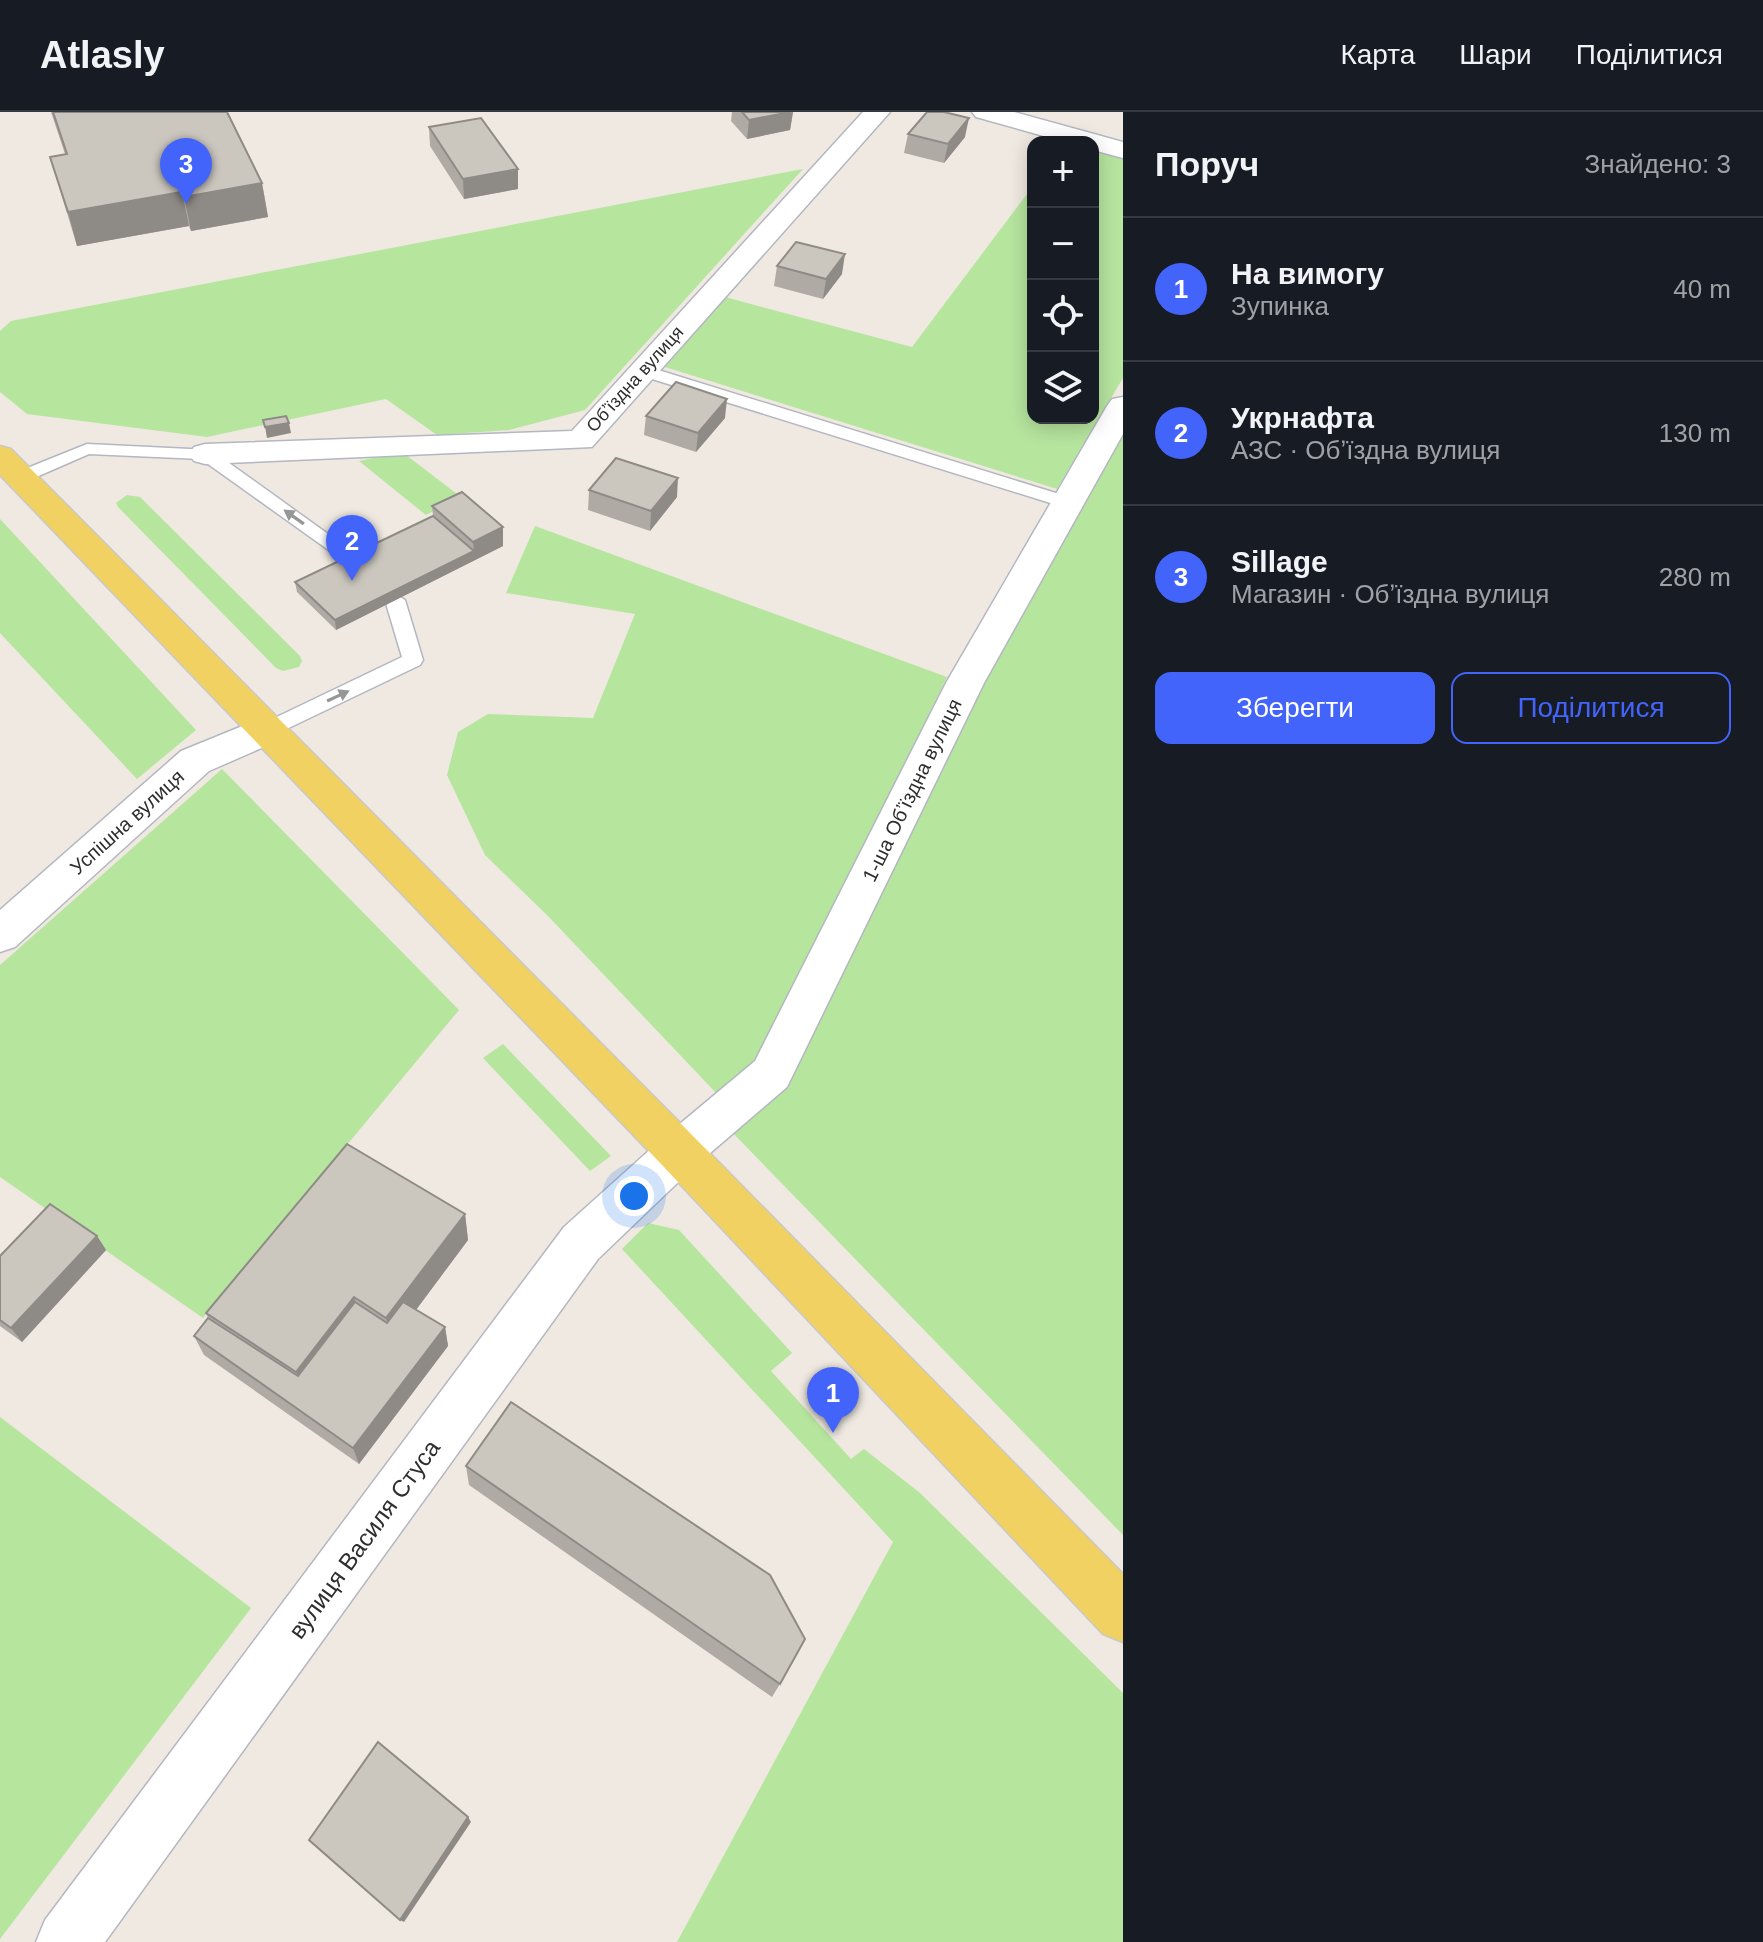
<!DOCTYPE html>
<html lang="uk">
<head>
<meta charset="utf-8">
<style>
  body { margin:0; font-family:Helvetica,sans-serif; background:#20242c; color:#f1f3f6 }
  .controls { position:absolute; right:24px; top:24px; display:grid; overflow:hidden; border-radius:16px; box-shadow:0 4px 20px #0003 }
  .controls button { width:72px; height:72px; display:grid; place-items:center; padding:0; border:0; border-bottom:2px solid #363941; background:#171b24; color:#f1f3f6; font:40px sans-serif }
  .you { position:absolute; left:634px; top:1084px; width:28px; height:28px; margin:-20px; border:6px solid #fff; border-radius:50%; background:#1a73e8; box-shadow:0 0 0 12px #1a73e833 }
  .badge { display:grid; place-items:center; width:52px; height:52px; border-radius:50%; background:#4264fb; color:#fff; font-size:26px; font-weight:700 }
  .pin { position:absolute; translate:-50% -66px; filter:drop-shadow(0 2px 4px #0008) }
  .pin::after { content:''; position:absolute; top:42px; width:28px; height:24px; background:inherit; clip-path:polygon(0 0,100% 0,50% 100%) }
  .list { margin:0; padding:0; list-style:none }
  h2 { display:flex; justify-content:space-between; align-items:center; height:104px; margin:0; padding:0 32px; font-size:34px }
  h2 small { font-size:26px; font-weight:400; color:#9ea1a6 }
  .list li { display:grid; grid-template-columns:52px 1fr auto; gap:24px; align-items:center; box-sizing:border-box; height:144px; padding:0 32px; border-top:2px solid #363941 }
  .list b { display:block; font-size:30px; white-space:nowrap }
  .list p { margin:0; font-size:26px; white-space:nowrap; color:#9ea1a6 }
  .list em { font-size:26px; font-style:normal; color:#9ea1a6 }
  .actions { display:flex; gap:16px; padding:24px 32px }
  .actions a { flex:1; padding:18px 0; border:2px solid #4264fb; border-radius:16px; text-align:center; font-size:28px; color:#4264fb }
  .actions .main { background:#4264fb; color:#fff }
  .icon { flex:none; width:44px; height:44px; fill:none; stroke:currentColor; stroke-width:2; stroke-linecap:round; stroke-linejoin:round }
  .map { position:relative; flex:none; width:1123px; height:1830px; overflow:hidden }
  header { display:flex; align-items:center; gap:48px; box-sizing:border-box; height:112px; padding:0 40px; background:#171b24; border-bottom:2px solid #363941 }
  header strong { font-size:38px }
  nav { display:flex; gap:44px; margin-inline-start:auto; font-size:28px }
  main { display:flex }
  aside { flex:1; background:#171b24 }
  .map>svg:first-child { display:block }
  .green { fill:#b6e59e }
  .lines { fill:none; stroke-linecap:round; stroke-linejoin:round }
  .lane-casing { stroke:#b4b7c1; stroke-width:3 }
  .street-casing { stroke:#b4b7c1; stroke-width:3 }
  .primary-casing { stroke:#c9c9c9; stroke-width:3 }
  .lane { fill:#fff; fill-rule:evenodd }
  .street { fill:#fff; fill-rule:evenodd }
  .primary { fill:#f2d163; fill-rule:evenodd }
  .wall { fill:#afaba4 }
  .shaded-wall { fill:#8e8b86 }
  .building { fill:#cbc7bf; stroke:#8e8b86; stroke-width:2 }
  .oneway { fill:#969696 }
  .labels { text-anchor:middle; dominant-baseline:central; stroke-width:6; stroke-linejoin:round; paint-order:stroke }
  .far-street-label { font-size:18px; fill:#2e2e2e; stroke:#fff }
  .street-label { font-size:20px; fill:#2e2e2e; stroke:#fff }
  .near-street-label { font-size:24px; fill:#2e2e2e; stroke:#fff }
</style>
</head>
<body>
<header>
<strong>Atlasly</strong>
<nav><a>Карта</a><a>Шари</a><a>Поділитися</a></nav>
</header>
<main>
<div class="map">
<svg width="1123" height="1830" viewBox="0 0 1123 1830">
  <rect width="100%" height="100%" fill="#efe9e1"/>
  <g class="green">
    <path d="M1093,37L1123,45V266L1057,377L665,255L725,185L912,235L1033,74V306H1093Z"/>
    <path d="M803,57L585,298L509,318L437,323L386,287L207,325L27,302L0,280V219L11,209Z"/>
    <path d="M1123,322V1423L730,1018L788,976L979,576Z"/>
    <path d="M402,340L461,385L426,403L359,349Z"/>
    <path d="M127,383L140,385L300,544L302,549L299,555L283,559L276,556L118,395L116,391Z"/>
    <path d="M0,407L196,618L137,667L0,521Z"/>
    <path d="M535,414L947,565L757,953L719,984L548,804L485,743L447,663L458,620L488,602L593,606L635,502L506,481Z"/>
    <path d="M222,657L459,898L203,1206L0,1065V853Z"/>
    <path d="M503,932L611,1044L590,1059L483,946Z"/>
    <path d="M648,1111L679,1118L792,1241L771,1259L851,1347L864,1337L920,1381L1123,1581V1830H677L893,1430L622,1137Z"/>
    <path d="M0,1305L251,1496L0,1827Z"/>
  </g>
  <g class="lines">
    <defs>
      <g id="lane">
        <path d="M642,253L1072,386L1075,390L1066,396L1060,394L636,262L634,258L636,254Z"/>
        <path d="M87,332L211,338L367,450L365,454H351L201,347L89,342L27,369L21,371L12,365L15,361Z"/>
        <path d="M395,482L405,488L423,548L420,553L274,623H260L257,618L260,613L402,545L385,488Z"/>
      </g>
      <g id="street">
        <path d="M863,0H890L592,335L205,352L194,349L189,342L194,335L205,332L572,319Z"/>
        <path d="M972,0H1014L1123,30V46L1093,38V30H1065L976,5Z"/>
        <path d="M1123,285V322L984,571L787,975L695,1054L598,1147L105,1830H36L45,1808L564,1115L663,1026L755,949L946,571L1107,294L1112,287Z"/>
        <path d="M267,604L280,608L286,618L280,628L209,659L15,835L0,840V798L181,639Z"/>
      </g>
      <path id="primary" d="M0,334L11,337L695,1026L1123,1462V1530L1103,1522L663,1054L0,363Z"/>
    </defs>
    <use href="#lane" class="lane-casing"/>
    <use href="#street" class="street-casing"/>
    <use href="#primary" class="primary-casing"/>
    <use href="#lane" class="lane"/>
    <use href="#street" class="street"/>
    <use href="#primary" class="primary"/>
  </g>
  <g class="wall">
    <path d="M51,0H227L262,71L268,105L191,119L189,114L77,134L50,45L65,42Z"/>
    <path d="M732,0H793L790,18L747,27L731,9Z"/>
    <path d="M429,15L518,57V77L464,87L430,34Z"/>
    <path d="M908,22L965,25L944,51L904,41Z"/>
    <path d="M777,154L842,162L823,187L774,174Z"/>
    <path d="M646,304L725,306L696,340L644,323Z"/>
    <path d="M589,378L677,385L650,419L588,398Z"/>
    <path d="M432,394L503,434L336,518L297,480L295,470L433,404Z"/>
    <path d="M465,1102L468,1128L416,1198L445,1215L448,1234L359,1352L204,1243L194,1224L208,1206L206,1201Z"/>
    <path d="M97,1124L106,1138L22,1230L0,1214V1144Z"/>
    <path d="M466,1354L780,1572L772,1585L469,1373Z"/>
  </g>
  <g class="shaded-wall">
    <path d="M793,0L790,18L747,27L749,8Z"/>
    <path d="M969,6L965,25L944,51L948,32Z"/>
    <path d="M518,57V77L464,87L463,67Z"/>
    <path d="M262,71L268,105L191,119L184,85Z"/>
    <path d="M182,80L189,114L77,134L68,100Z"/>
    <path d="M845,142L842,162L823,187L826,167Z"/>
    <path d="M727,287L725,306L696,340L698,321Z"/>
    <path d="M289,311L291,321L267,326L265,315Z"/>
    <path d="M678,366L677,385L650,419L651,399Z"/>
    <path d="M503,415V434L336,518L335,508L474,439L473,430Z"/>
    <path d="M465,1102L468,1128L392,1230L386,1206Z"/>
    <path d="M97,1124L106,1138L22,1230L11,1216Z"/>
    <path d="M354,1185L361,1210L305,1282L296,1260Z"/>
    <path d="M445,1215L448,1234L359,1352L353,1336Z"/>
    <path d="M468,1705L471,1710L404,1810L400,1808Z"/>
  </g>
  <g class="building">
    <path d="M53,0H227L262,71L184,85L182,80L68,100L50,45L67,42Z"/>
    <path d="M742,0H790L749,8Z"/>
    <path d="M927,0H944L969,6L948,32L908,22Z"/>
    <path d="M481,6L518,57L463,67L429,15Z"/>
    <path d="M796,130L845,142L826,167L777,154Z"/>
    <path d="M676,270L727,287L698,321L646,304Z"/>
    <path d="M286,304L289,311L265,315L263,308Z"/>
    <path d="M616,346L678,366L651,399L589,378Z"/>
    <path d="M462,380L503,415L473,430L432,394Z"/>
    <path d="M433,404L474,439L335,508L295,470Z"/>
    <path d="M347,1032L465,1102L386,1206L354,1185L296,1260L206,1201Z"/>
    <path d="M50,1092L97,1124L11,1216L0,1208V1144Z"/>
    <path d="M355,1190L387,1211L403,1190L445,1215L353,1336L194,1224L208,1206L298,1264Z"/>
    <path d="M511,1290L770,1463L805,1527L780,1572L466,1354Z"/>
    <path d="M378,1630L468,1705L400,1808L309,1728Z"/>
  </g>
  <defs><path id="oneway-solid" d="M-6-.8H1V-3.2L6.5 0L1 3.2V.8H-6Z" transform="scale(2)"/></defs>
  <g class="oneway">
    <use href="#oneway-solid" transform="translate(294 405) rotate(-145)"/>
    <use href="#oneway-solid" transform="translate(338 584) rotate(-25)"/>
  </g>
  <g class="labels">
    <g class="far-street-label">
      <text transform="translate(635 267) rotate(-48)">Обʼїздна вулиця</text>
    </g>
    <g class="street-label">
      <text transform="translate(912 678) rotate(-64)">1-ша Обʼїздна вулиця</text>
      <text transform="translate(127 710) rotate(-42)">Успішна вулиця</text>
    </g>
    <g class="near-street-label">
      <text transform="translate(364 1427) rotate(-54)">вулиця Василя Стуса</text>
    </g>
  </g>
</svg>
<div class="controls">
<button>+</button>
<button>−</button>
<button><svg class="icon" aria-label="locate" viewBox="0 0 24 24"><circle cx="12" cy="12" r="6"/><path d="M12 2v4M12 18v4M2 12h4M18 12h4"/></svg></button>
<button><svg class="icon" aria-label="layers" viewBox="0 0 24 24"><path d="M12 4l9 5-9 5-9-5zM3 14l9 5 9-5"/></svg></button>
</div>
<div class="you"></div>
<div class="pin badge" style="left:833px;top:1321px">1</div>
<div class="pin badge" style="left:352px;top:469px">2</div>
<div class="pin badge" style="left:186px;top:92px">3</div>
</div>
<aside>
<h2>Поруч<small>Знайдено: 3</small></h2>
<ul class="list">
<li><span class="badge">1</span><div><b>На вимогу</b><p>Зупинка</p></div><em>40 m</em></li>
<li><span class="badge">2</span><div><b>Укрнафта</b><p>АЗС · Обʼїздна вулиця</p></div><em>130 m</em></li>
<li><span class="badge">3</span><div><b>Sillage</b><p>Магазин · Обʼїздна вулиця</p></div><em>280 m</em></li>
</ul>
<div class="actions"><a class="main">Зберегти</a><a>Поділитися</a></div>
</aside>
</main>
</body>
</html>
